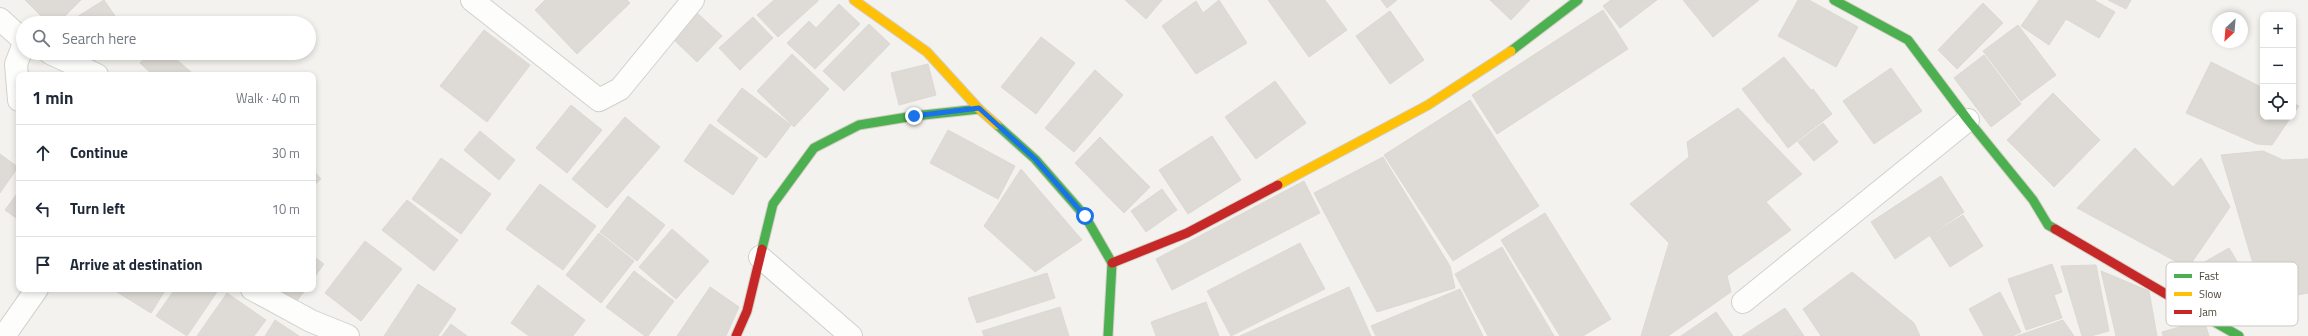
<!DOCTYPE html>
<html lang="en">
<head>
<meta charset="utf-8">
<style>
  body { margin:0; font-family:"Titillium Web",sans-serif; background:#f6f6f7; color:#1f2937 }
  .controls { position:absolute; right:12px; top:12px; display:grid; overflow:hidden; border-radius:8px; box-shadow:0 2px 6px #0003 }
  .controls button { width:36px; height:36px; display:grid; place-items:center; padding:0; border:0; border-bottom:1px solid #e0e1e3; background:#fff; color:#1f2937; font:20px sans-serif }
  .compass { position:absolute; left:2212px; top:12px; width:36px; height:36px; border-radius:50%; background:#fff; box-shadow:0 2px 6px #0003; rotate:206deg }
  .stop { position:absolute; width:12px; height:12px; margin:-9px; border:3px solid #1a73e8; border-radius:50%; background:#fff }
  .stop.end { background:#1a73e8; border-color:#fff; box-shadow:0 1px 4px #0008 }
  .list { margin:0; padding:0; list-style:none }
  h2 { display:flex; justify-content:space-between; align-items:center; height:52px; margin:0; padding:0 16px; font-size:17px }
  h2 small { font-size:13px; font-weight:400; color:#747a83 }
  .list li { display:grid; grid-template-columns:26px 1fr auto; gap:12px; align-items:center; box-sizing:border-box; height:56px; padding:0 16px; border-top:1px solid #e0e1e3 }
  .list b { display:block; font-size:15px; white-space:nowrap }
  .list em { font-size:13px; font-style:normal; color:#747a83 }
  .icon { flex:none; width:22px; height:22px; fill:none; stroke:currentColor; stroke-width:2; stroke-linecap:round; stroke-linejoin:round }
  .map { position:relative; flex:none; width:2308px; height:336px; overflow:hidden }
  .search { position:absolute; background:#fff; box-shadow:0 2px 6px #0003; left:16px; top:16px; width:300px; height:44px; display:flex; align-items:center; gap:10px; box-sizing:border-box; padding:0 14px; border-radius:22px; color:#747a83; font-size:15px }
  .panel { position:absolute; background:#fff; box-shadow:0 2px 6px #0003; left:16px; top:72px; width:300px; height:220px; border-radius:8px }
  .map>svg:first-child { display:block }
  .building { fill:#dedbd6; stroke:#dcd9d4 }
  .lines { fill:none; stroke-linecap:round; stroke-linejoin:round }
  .street-casing { stroke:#d2d0cb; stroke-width:24 }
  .fast-casing { stroke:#d3cfc5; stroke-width:11 }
  .slow-casing { stroke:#d3cfc5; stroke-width:11 }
  .jam-casing { stroke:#d3cfc5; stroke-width:11 }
  .street { stroke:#fdfdfc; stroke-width:22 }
  .fast { stroke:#4caf50; stroke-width:9 }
  .slow { stroke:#ffc107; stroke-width:9 }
  .jam { stroke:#c62828; stroke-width:9 }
  .route { stroke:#1a73e8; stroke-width:5 }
  .key { fill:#fff; stroke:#c9c7c4; stroke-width:1 }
  .key-label { font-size:11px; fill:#4b4439 }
</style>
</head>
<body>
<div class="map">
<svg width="2308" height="336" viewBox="0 0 2308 336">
  <rect width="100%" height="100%" fill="#f4f2ee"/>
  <g class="building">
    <path d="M25,0H81L58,23H48Z"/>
    <path d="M104,0L120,23H67Z"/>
    <path d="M545,0H627L630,3L577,54L535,10Z"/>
    <path d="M774,0H818V1L778,37L757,15Z"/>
    <path d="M1125,0H1162L1146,19Z"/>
    <path d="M1219,0L1247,43L1196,74L1162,26L1196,1L1203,13Z"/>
    <path d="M1268,0H1325L1347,30L1309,57Z"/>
    <path d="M1381,0H1397L1387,8Z"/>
    <path d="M1490,0H1530L1511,20Z"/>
    <path d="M1611,0H1657L1620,28L1603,6Z"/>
    <path d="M1683,0H1759L1713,37Z"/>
    <path d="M1798,0H1809L1858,27L1836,67L1778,36Z"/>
    <path d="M2039,0H2094L2115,12L2099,38L2066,19L2049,45L2021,26Z"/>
    <path d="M2108,0H2131L2126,9Z"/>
    <path d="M1983,3L2003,23L1957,69L1938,50Z"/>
    <path d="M839,4L860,24L815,69L787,43L809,21L816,28Z"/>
    <path d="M1603,10L1628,49L1497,134L1472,95Z"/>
    <path d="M695,11L722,36L697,62L671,37Z"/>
    <path d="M1390,11L1424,60L1390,84L1356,36Z"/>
    <path d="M753,17L773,38L740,70L719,48Z"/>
    <path d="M869,24L890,44L844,91L823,71Z"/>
    <path d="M2018,25L2056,75L2021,101L1983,51Z"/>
    <path d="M484,30L530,65L487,122L440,86Z"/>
    <path d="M1041,37L1075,63L1036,114L1001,87Z"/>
    <path d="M77,53H106L86,66Z"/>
    <path d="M149,53H169L191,72L188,75H153L140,63Z"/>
    <path d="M792,54L829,89L794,127L757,91Z"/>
    <path d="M1984,55L2021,104L1991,127L1954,78Z"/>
    <path d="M1784,57L1811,90L1768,123L1742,89Z"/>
    <path d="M2211,62L2263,88V117H2291L2272,145L2257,144L2186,113Z"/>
    <path d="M928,64L936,95L899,105L891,73Z"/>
    <path d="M1891,68L1922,111L1874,144L1843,101Z"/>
    <path d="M1095,70L1123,95L1074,152L1045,128Z"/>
    <path d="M1275,81L1306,123L1256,159L1225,117Z"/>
    <path d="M742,88L791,125L766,158L717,121Z"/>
    <path d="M1813,89L1832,114L1788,148L1769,123Z"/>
    <path d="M2053,93L2100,140L2054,187L2007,140Z"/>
    <path d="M1470,100L1539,206L1453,261L1384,155Z"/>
    <path d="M2293,103L2299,106L2293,114Z"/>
    <path d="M571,105L602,130L567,173L536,148Z"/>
    <path d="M1738,108L1802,174L1766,202L1791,230L1727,276L1731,292L1668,336H1641L1669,243L1630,204L1689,157L1687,142Z"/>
    <path d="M625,117L660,147L607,208L572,179Z"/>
    <path d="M1823,123L1838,142L1814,161L1798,142Z"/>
    <path d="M710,124L758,158L733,195L684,161Z"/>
    <path d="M948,130L1015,166L998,199L930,163Z"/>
    <path d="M480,131L515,160L499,180L464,150Z"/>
    <path d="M1212,136L1241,180L1188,214L1159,170Z"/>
    <path d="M1100,137L1150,187L1124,213L1075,163Z"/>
    <path d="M2135,148L2173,187L2201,158L2230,207L2188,268L2077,208Z"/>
    <path d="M2263,151L2283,160L2308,159V293L2264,301L2221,155Z"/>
    <path d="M0,154L18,167L0,193Z"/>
    <path d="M1383,157L1450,266L1455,288L1377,312L1314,193Z"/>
    <path d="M441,158L491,194L461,234L412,199Z"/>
    <path d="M1021,169L1082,240L1035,272L984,226Z"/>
    <path d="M313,170L321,179L313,186Z"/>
    <path d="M1941,176L1964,212L1895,259L1871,222Z"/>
    <path d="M1304,181L1320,213L1172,290L1156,259Z"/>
    <path d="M540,184L596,226L563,270L506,229Z"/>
    <path d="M1162,189L1177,210L1146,232L1131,211Z"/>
    <path d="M19,191V220L5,210Z"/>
    <path d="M628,196L665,225L637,261L600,232Z"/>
    <path d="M407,200L458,240L434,271L382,230Z"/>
    <path d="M1545,213L1611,319L1583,336H1560L1501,240Z"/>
    <path d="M1963,215L1983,246L1950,267L1930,236Z"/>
    <path d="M672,229L709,261L676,299L639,267Z"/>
    <path d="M599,233L634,261L601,303L566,275Z"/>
    <path d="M365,241L402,269L361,321L325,293Z"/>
    <path d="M1300,243L1325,289L1231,336L1207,291Z"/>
    <path d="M1502,247L1554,336H1488L1455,274Z"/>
    <path d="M2229,248L2252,286L2216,306L2194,268Z"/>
    <path d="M313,256L324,264L313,279Z"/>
    <path d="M2052,264L2062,292L2054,295L2062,318L2026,330L2008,279Z"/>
    <path d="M2096,265L2109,331L2091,336H2082L2061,266Z"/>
    <path d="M634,271L674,301L648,336H645L606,307Z"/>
    <path d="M2101,271L2149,291L2157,336H2116Z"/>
    <path d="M1852,272L1914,323L1920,336H1821L1803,309Z"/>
    <path d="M1047,273L1055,298L977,323L968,298Z"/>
    <path d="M418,284L456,309L438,336H384Z"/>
    <path d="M538,285L585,320L573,336H529L511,323Z"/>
    <path d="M710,287L739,307L726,336H677Z"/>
    <path d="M1349,287L1371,336H1240Z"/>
    <path d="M118,289H166L151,313L117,292Z"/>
    <path d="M175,289H219L187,336L156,316Z"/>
    <path d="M271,289H306L293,306Z"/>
    <path d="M1460,289L1483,336H1376L1371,326Z"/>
    <path d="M2000,292L2021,332L2013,336H1984L1969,309Z"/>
    <path d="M227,293L266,320L254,336H197Z"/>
    <path d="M1206,302L1219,336H1156L1151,322Z"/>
    <path d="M1060,307L1069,336H984L982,331Z"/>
    <path d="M1785,308L1804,336H1742Z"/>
    <path d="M1716,312L1733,336H1681Z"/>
    <path d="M275,320L299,336H265Z"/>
    <path d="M2063,320L2074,336H2017Z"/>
    <path d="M2204,320L2209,336H2163L2162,332Z"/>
    <path d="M451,324L467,336H442Z"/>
  </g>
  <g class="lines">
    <defs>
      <g id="street">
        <path d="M472,0L599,100L620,89L693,0"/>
        <path d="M0,19L23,40"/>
        <path d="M50,53L97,75"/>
        <path d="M19,100L16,64L23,46"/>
        <path d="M760,257L851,336"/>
        <path d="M252,289L311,321L348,336"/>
        <path d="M1743,302L1968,120"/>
        <path d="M4,336L37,289"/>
      </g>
      <g id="fast">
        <path d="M1834,0L1908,40L1968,120L2033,200L2048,225L2055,229"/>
        <path d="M1511,51L1578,0"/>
        <path d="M997,125L1035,159L1085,216L1112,263L1108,336"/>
        <path d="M762,249L773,204L814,148L859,125L914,116L979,109"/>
        <path d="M2183,304L2239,336"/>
      </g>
      <g id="slow">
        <path d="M854,0L927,52L979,109L997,125"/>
        <path d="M1278,185L1428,105L1511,51"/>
      </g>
      <g id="jam">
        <path d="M2055,229L2183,304"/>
        <path d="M1112,263L1187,233L1278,185"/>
        <path d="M736,336L747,311L762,249"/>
      </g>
    </defs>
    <use href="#street" class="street-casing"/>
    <use href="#fast" class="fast-casing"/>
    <use href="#slow" class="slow-casing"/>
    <use href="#jam" class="jam-casing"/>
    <use href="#street" class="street"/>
    <use href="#fast" class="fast"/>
    <use href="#slow" class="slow"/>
    <use href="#jam" class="jam"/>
  </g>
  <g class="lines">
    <path class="route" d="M914,116L979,108L1035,159L1085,216"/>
  </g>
  <rect x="2166" y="262" width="132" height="64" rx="6" class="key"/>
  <rect x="2174" y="274" width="18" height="4" fill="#4caf50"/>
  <rect x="2174" y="292" width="18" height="4" fill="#ffc107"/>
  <rect x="2174" y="310" width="18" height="4" fill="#c62828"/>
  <g class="key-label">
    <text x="2199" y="280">Fast</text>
    <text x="2199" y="298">Slow</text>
    <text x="2199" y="316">Jam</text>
  </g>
</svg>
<div class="controls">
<button>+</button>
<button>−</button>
<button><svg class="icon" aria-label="locate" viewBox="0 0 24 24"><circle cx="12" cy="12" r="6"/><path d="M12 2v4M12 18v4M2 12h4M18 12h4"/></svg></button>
</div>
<svg class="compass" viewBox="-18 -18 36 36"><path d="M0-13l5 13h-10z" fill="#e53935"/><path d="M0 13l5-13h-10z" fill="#747a83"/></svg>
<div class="stop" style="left:1085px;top:216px"></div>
<div class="stop end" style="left:914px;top:116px"></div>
<div class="search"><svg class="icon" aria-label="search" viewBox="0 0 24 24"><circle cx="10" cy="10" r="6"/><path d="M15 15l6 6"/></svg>Search here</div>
<section class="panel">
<h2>1 min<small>Walk · 40 m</small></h2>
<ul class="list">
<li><svg class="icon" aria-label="ahead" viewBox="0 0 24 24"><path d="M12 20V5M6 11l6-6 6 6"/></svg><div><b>Continue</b></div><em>30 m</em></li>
<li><svg class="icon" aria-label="left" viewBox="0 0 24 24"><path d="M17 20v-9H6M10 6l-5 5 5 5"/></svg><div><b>Turn left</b></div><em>10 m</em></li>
<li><svg class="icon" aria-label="arrive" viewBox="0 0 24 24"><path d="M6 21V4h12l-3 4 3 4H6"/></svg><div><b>Arrive at destination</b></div></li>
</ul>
</section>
</div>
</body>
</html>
